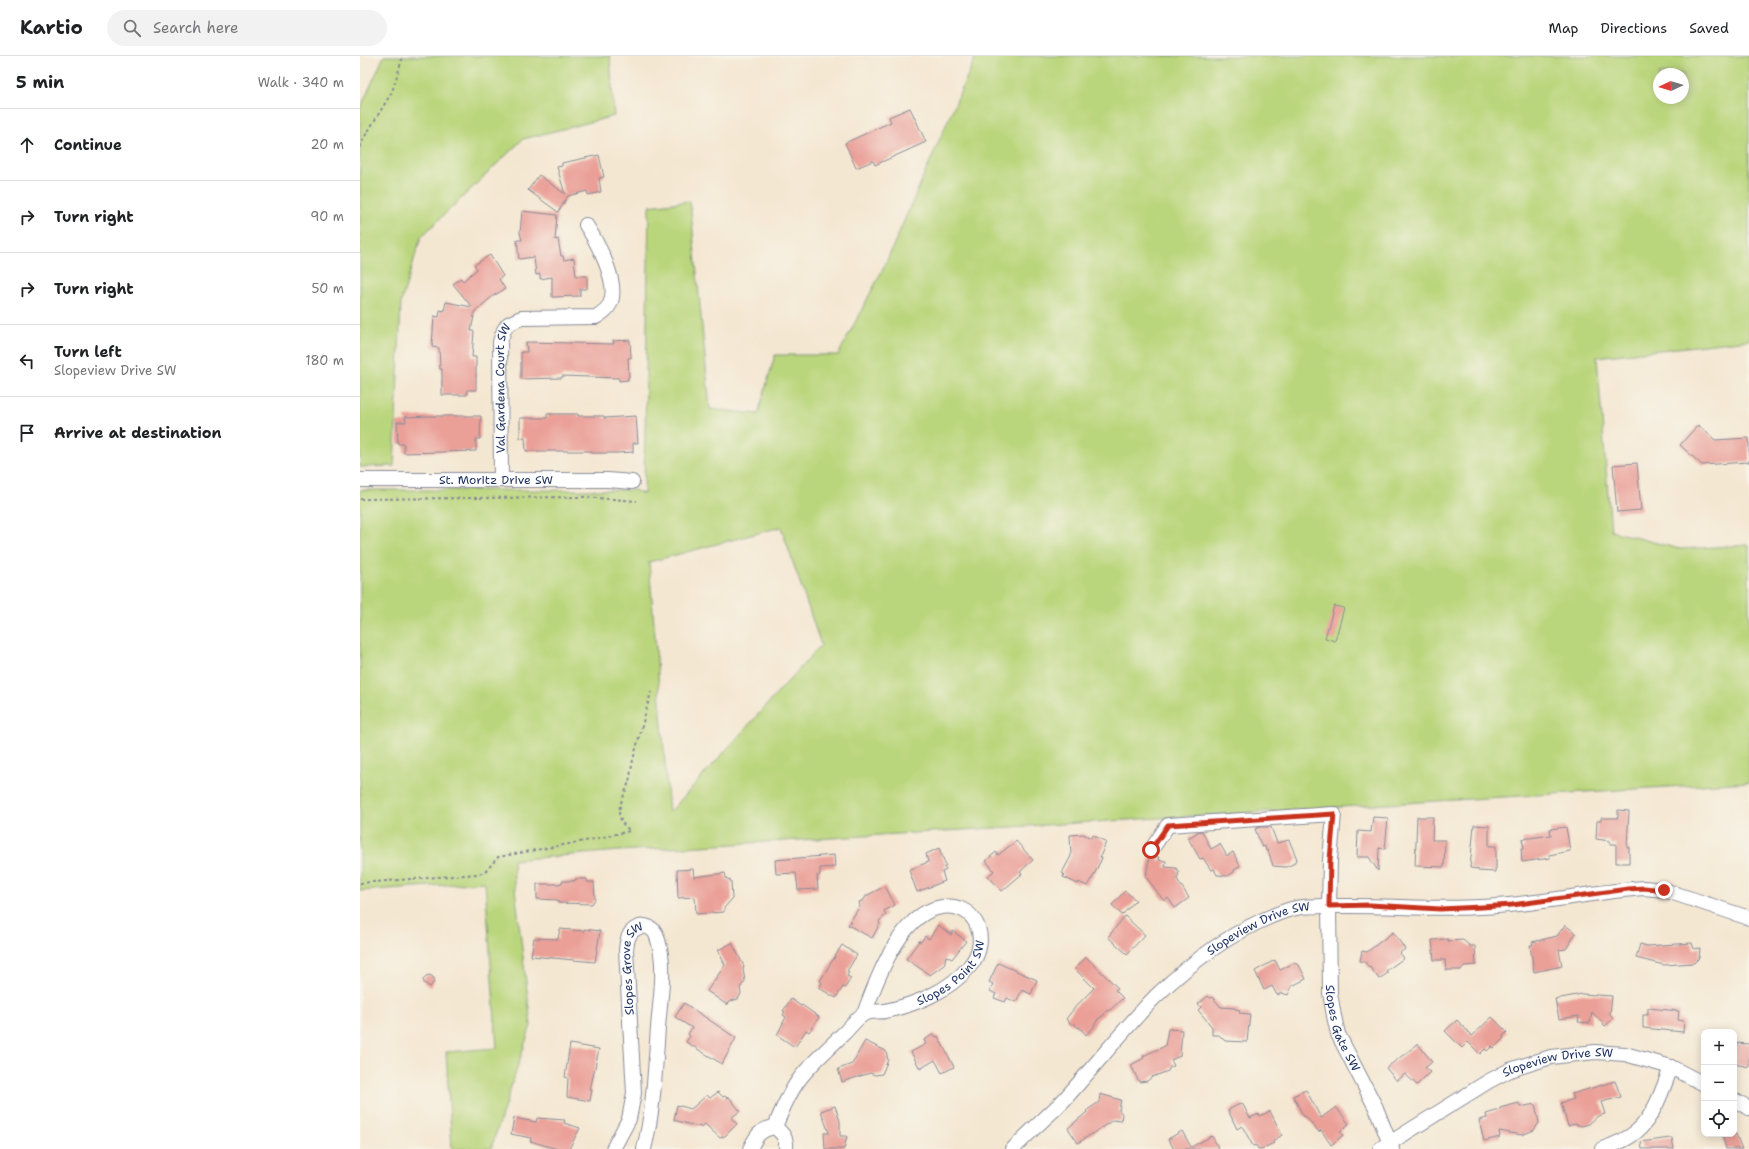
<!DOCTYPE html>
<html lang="en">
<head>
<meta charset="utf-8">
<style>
  body { margin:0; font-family:"Shantell Sans",sans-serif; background:#f2f2f2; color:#202124 }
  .controls { position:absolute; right:12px; bottom:12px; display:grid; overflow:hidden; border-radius:8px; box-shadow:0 2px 10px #0003 }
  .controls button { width:36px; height:36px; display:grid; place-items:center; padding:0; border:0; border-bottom:1px solid #e0e0e0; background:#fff; color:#202124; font:20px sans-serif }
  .compass { position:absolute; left:1293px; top:12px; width:36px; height:36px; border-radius:50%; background:#fff; box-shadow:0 2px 10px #0003; rotate:266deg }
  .stop { position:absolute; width:12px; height:12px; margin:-9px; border:3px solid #c8321e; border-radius:50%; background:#fff }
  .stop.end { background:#c8321e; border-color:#fff; box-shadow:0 1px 4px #0008 }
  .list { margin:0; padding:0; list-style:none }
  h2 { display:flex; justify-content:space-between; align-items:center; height:52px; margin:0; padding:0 16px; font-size:17px }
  h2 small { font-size:13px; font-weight:400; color:#757577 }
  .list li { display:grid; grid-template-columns:26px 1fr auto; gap:12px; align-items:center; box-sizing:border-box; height:72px; padding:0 16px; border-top:1px solid #e0e0e0 }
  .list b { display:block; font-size:15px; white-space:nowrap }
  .list p { margin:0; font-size:13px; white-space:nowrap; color:#757577 }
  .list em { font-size:13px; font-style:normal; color:#757577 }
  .icon { flex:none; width:22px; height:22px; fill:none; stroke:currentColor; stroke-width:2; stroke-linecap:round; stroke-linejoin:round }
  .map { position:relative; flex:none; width:1389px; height:1093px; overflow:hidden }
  header { display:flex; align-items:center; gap:24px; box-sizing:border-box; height:56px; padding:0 20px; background:#fff; border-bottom:1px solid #e0e0e0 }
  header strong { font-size:19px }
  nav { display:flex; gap:22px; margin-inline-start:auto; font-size:14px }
  .search { width:280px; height:36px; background:#f2f2f2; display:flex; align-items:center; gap:10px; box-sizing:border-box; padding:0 14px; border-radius:22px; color:#757577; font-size:15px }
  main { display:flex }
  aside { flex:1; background:#fff }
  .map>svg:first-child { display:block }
  .green { fill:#bad67b; stroke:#6a826c; fill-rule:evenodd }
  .building { fill:#ea9f97 }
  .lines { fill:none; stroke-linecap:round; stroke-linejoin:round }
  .minor-casing { stroke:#888b98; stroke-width:16 }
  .path { stroke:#888b98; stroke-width:2; stroke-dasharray:3 3; stroke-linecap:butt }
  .minor { stroke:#fff; stroke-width:14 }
  .route { stroke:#c8321e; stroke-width:5 }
  .labels { text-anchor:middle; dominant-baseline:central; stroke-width:4; stroke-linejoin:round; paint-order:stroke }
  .street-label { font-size:12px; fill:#1b2f5e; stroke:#f7f3e8 }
</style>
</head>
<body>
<header>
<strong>Kartio</strong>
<div class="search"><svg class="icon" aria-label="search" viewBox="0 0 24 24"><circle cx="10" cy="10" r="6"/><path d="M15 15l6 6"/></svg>Search here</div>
<nav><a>Map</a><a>Directions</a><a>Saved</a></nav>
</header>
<main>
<aside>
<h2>5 min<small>Walk · 340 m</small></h2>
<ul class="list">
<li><svg class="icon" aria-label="ahead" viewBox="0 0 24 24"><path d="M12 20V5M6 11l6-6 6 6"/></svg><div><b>Continue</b></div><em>20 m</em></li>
<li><svg class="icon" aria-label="right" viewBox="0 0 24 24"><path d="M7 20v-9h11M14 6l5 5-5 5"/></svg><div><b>Turn right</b></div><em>90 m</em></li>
<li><svg class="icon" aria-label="right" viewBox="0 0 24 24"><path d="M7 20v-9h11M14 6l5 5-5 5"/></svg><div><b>Turn right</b></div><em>50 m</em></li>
<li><svg class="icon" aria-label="left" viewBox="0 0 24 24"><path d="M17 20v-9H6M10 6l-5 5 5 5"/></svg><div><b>Turn left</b><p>Slopeview Drive SW</p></div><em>180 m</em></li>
<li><svg class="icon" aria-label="arrive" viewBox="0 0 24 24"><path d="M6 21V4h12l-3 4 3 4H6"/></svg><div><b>Arrive at destination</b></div></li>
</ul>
</aside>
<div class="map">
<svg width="1389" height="1093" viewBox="0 0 1389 1093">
  <rect width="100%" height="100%" fill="#f7f3e8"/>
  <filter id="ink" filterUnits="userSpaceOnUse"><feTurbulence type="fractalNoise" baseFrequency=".025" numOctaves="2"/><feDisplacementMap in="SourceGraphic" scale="8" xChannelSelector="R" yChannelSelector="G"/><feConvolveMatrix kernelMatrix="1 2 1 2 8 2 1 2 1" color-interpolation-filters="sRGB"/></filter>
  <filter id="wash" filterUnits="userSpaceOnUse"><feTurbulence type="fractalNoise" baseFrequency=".012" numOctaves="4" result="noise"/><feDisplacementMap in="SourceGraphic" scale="16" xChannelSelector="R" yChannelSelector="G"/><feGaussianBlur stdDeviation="0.9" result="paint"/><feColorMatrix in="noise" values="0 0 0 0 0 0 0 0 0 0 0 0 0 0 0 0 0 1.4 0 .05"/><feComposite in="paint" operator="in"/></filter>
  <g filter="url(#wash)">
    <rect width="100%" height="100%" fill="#f4e7d1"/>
    <g class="green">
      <path d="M24,0H250L254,60L163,83L61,181L41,246L34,410L0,411V53Z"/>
      <path d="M616,0H1389V284L1237,301L1251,475L1320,493L1389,489V726L259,795L153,804L154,824L171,969L131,1093H92L86,996L137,992L125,826L0,835V434H274L284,438L289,150L330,145L350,353L398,358L415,299H478L524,211ZM1299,18H1323V42H1299ZM421,471L461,589L309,757L289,506Z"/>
    </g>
    <g id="blocks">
      <g class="building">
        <path d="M550,52L566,86L515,109L513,105L496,112L485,87L531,66L529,61Z"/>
        <path d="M239,99L244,121L239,122L241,136L228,139L227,135L208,140L198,156L168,134L179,119L205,138L197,111L202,110V107Z"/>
        <path d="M162,155L197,159L195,184L198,183L201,200H203L204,204L214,202L216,220H227V233H220V240L192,241V221L180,223V218L176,219L174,201L159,203L157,184H162L160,177Z"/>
        <path d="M130,199L143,220L139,223L145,233L133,240L115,255L111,275H114L112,301H116V334H107V339H82V313H80L79,292L72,291L74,260L79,261L80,254L84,255L86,246L112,251L93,228L101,222L103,225L117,213L114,209Z"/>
        <path d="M270,284L271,302H268L269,321H268V324L259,325V322L202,320V322L161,323V296H167L166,286L254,288L253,285Z"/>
        <path d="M187,358H218V360H244V362L276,360L278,387H273V396L258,397H232V395H166L165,382H160V362H187Z"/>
        <path d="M70,360H121L120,383H116V395L44,397V388H38L37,366H46L45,361Z"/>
        <path d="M1338,369L1355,384L1389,382V406L1342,409L1320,389Z"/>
        <path d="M1277,407L1281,454L1257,456L1253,409Z"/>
        <path d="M974,550L984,552L975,585L965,582Z"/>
        <path d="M1258,754L1269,755L1267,791H1269V807H1256V788H1250V785L1236,783L1237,765H1241V762H1258Z"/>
        <path d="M1013,761L1028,762L1025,793L1019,792L1018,815L1009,801H997L998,775L1011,776Z"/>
        <path d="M1057,761H1073L1072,784H1085L1084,811L1055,810Z"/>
        <path d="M1114,769L1129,770V790H1136V813H1135V816L1118,815V813L1110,812Z"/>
        <path d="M900,771H911L917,787L929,784L937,803L933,808L926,811L913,810L908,794L906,795L905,790L902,791L895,773Z"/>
        <path d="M1206,771L1210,795L1189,799L1190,802L1162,806L1161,792H1164L1162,783L1191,779L1190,773Z"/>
        <path d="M840,775H842L851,793L860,788L867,800L873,796L880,810L874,814V816L868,820L857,819L854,813L851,814L843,802L840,803L828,782Z"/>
        <path d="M723,778L731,782L733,779L746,786L740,801L742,802L732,823H731L727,830L719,826L718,828L703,821L704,818L702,817L711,800L710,779Z"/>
        <path d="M656,785L673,804L660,816L662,818L642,835L628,820L634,815L626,805L636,796L638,799Z"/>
        <path d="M579,792L586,810L584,811L586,814L582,816L585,825L557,836L549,814L568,806L566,798Z"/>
        <path d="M474,799L475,811L460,812V819L457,820L458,833L438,834L436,817L416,818L415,804Z"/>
        <path d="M796,801H799L798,804L806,805L805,811L816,812L819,816L817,823L829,842L815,852L808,842L804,845L786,821L789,802Z"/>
        <path d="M333,813L334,821L365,817L366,822L371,825L372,843L364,852V856L336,858L335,841L318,842L317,814Z"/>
        <path d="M215,823H227V826H234L235,843L232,848L198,847V844L177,843V828H198L202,827V825H215Z"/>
        <path d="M525,830L535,849L524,855L526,859L519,865L520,868L512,882L488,869L500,850L499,846L504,844L506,840Z"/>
        <path d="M765,835L776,844L762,859L752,849Z"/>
        <path d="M765,860L785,879L767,898L748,881Z"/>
        <path d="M578,869L591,879L593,875L606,885L592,903L586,900L584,909L570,919L546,903L559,885L561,886L565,880L569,883Z"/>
        <path d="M1205,869L1216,877L1206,893L1199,894L1202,910L1174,916L1170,889H1173L1172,886L1197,880Z"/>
        <path d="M200,873L224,875V873L240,875L235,906L171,900L174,882L198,883Z"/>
        <path d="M1033,876L1045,893L1040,897L1044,902L1026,915L1028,917L1019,923L1010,911L1009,912L1005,906L1000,905L1002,895L1007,896Z"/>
        <path d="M1088,883V885L1103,884L1110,890H1115L1116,909L1104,910L1101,914H1086L1085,904H1074L1072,884Z"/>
        <path d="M372,887L384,910L383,913L385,925L380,932L381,938L378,943L371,945L367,949L347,935L365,909L358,894Z"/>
        <path d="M1332,887L1334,893L1340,892L1339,902L1334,907L1304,909L1276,902L1280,888L1287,890Z"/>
        <path d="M482,889L497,899L487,915L489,916L487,920L491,922L485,932L483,931L476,942L459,932L462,927L460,925Z"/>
        <path d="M726,901L758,932L755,934L763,942L750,954L746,955L744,959L738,963L733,972L726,979L719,971L718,972L714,967L712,969L706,963L716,950L734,932L715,913Z"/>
        <path d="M915,904L920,914L934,907L939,909L946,923L932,930L928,939L922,937L917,939L912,930L904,934L895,915Z"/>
        <path d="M638,907L677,924L671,938L662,934L656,946L647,942L645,946L634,942L636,938L630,935L633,928L629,926Z"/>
        <path d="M70,919L74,922V926L70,931L64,927L63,923L66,920Z"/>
        <path d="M1222,938L1252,940L1250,959L1253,963L1245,970L1232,956L1230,967L1218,966L1219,960L1199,963L1195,943Z"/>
        <path d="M848,940L850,942L852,941L861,951L875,952V953L880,954L879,957L890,958L887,986L865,985L859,979H852V971L838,954L841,951L838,948Z"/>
        <path d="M431,943L441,950L442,949L459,961L449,976L446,974L435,991L417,979L426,961L423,959L425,956L423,955Z"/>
        <path d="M324,947L376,982L362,1008L326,986L330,980L328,978L332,972L315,961Z"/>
        <path d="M1288,952L1319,955L1318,964L1324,965L1323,976L1283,972V959H1288Z"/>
        <path d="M1132,961L1147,976L1143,980L1144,982L1134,992L1132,990L1127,995L1125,993L1120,998L1108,986L1102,992L1085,975L1097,964L1112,980Z"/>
        <path d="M808,973L822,974L820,1000L811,1004L814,1010L810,1011L808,1015L792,1021L787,1025L779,1026L771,1009L784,1002L783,1000L805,990Z"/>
        <path d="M574,978L576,981L578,980L594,1011L582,1017L575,1004L560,1013L551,996L566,988L564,984Z"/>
        <path d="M505,985L526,995L528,1004L522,1018L515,1019L510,1017L482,1026L478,1013L492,1008Z"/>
        <path d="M1374,987L1389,988V1011L1374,1008L1376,999H1374Z"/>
        <path d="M210,988L239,993L230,1034H232L230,1045L207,1041L208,1022L205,1021Z"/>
        <path d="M1058,988L1072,1006L1065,1012L1070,1016L1057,1029L1045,1018L1037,1025L1026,1012Z"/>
        <path d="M1255,1025L1261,1041L1241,1046L1245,1058L1238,1060L1229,1068L1222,1070L1215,1068L1208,1070L1201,1047L1214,1043L1212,1038Z"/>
        <path d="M946,1034L961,1062L976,1051L989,1068L980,1075L983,1079L971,1089L961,1074L959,1076L945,1060L944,1061L933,1040Z"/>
        <path d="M358,1036L363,1041L365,1040L367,1042L369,1041L380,1055L371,1062L377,1068L365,1080L360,1082L345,1068L342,1071L340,1069L338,1071L314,1064L317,1049L331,1053L347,1039L350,1042Z"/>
        <path d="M740,1038L761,1044L759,1054L762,1058L761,1065L753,1064L718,1087L708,1072L727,1056L726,1055L739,1046Z"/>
        <path d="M882,1047L890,1062L899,1058L900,1060L910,1055L922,1079L913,1085L914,1087L901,1093H898L896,1089L893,1090L882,1070L877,1073L868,1054Z"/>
        <path d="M1159,1047L1160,1051L1175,1048L1179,1067L1174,1074L1162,1079L1139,1075L1140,1081L1124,1085L1119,1064L1127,1062L1126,1058L1140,1054V1052Z"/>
        <path d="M475,1050L480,1065V1080H487L484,1093H465L464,1077H469L461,1055Z"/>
        <path d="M154,1062L176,1066L177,1062L205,1064L204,1067L220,1072L209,1093H197L170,1085L171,1082L151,1078Z"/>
        <path d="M822,1075L831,1091L852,1080L859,1093H814L808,1083Z"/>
        <path d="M1362,1078H1376L1382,1093H1366Z"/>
        <path d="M1310,1082H1312L1314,1093H1282L1281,1086Z"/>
      </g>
    </g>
  </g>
  <g filter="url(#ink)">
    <use href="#blocks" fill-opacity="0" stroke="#888b98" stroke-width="1"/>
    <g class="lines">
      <defs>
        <g id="minor">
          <path id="s1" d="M0,424H248L272,426"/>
          <path id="s2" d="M141,424L140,286L144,274L148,268L161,262L236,261C242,257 247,254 250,248C260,227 237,186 226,169"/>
          <path id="s3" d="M791,794L808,769L974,758L970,804L969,850L970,937L974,960L978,978L1016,1052L1032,1093"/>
          <path d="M1374,1044L1389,1052"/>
          <path id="s4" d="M415,1071C421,1056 428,1039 438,1025C450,1008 467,994 482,979C488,974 497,961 504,958C509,955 519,956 525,955C555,949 589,935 609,911C633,884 615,842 577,852C539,861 516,925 504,958"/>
          <path id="s5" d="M253,1093L269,1063L274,1037L266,894C267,881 270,872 284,870C290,871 295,874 297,881C307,909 300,943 298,972C295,1012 294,1053 284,1093"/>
          <path d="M390,1093C396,1080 400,1073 415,1071C423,1078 427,1082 426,1093"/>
          <path id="s6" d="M653,1093C669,1076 687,1061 703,1045C734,1011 763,974 795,941C831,906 877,872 925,855C941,849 962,850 979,850C1027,849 1074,854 1121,851C1176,849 1230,836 1284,832L1304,834L1389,862"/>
          <path id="s7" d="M1020,1093L1129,1025L1150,1014L1191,1001L1235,996L1265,998L1311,1011L1344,1028"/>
          <path d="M1242,1093C1254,1089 1266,1084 1276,1076C1294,1061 1303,1033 1311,1011"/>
        </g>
      </defs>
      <use href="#minor" class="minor-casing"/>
      <g class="path">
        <path d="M0,91L4,82L32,36L43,0"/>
        <path d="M0,443L224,441L277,445"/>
        <path d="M0,827L118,818L125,816L138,801L230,784L270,775L262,767L259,758L260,749L269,726L273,704L291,636"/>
      </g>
      <use href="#minor" class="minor"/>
    </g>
  </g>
  <g class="lines" filter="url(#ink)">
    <path class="route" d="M791,794L808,769L974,758L970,804L969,850L1010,849L1080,853L1122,851L1152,849L1268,833L1284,832L1304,834"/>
  </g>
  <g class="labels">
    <g class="street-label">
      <text stroke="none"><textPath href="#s2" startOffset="92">Val Gardena Court SW</textPath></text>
      <text stroke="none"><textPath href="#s1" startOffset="136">St. Moritz Drive SW</textPath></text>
      <text stroke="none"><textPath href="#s6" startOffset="334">Slopeview Drive SW</textPath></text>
      <text stroke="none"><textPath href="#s4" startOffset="247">Slopes Point SW</textPath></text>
      <text stroke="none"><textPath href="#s5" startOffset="187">Slopes Grove SW</textPath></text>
      <text stroke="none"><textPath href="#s3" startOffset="413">Slopes Gate SW</textPath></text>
      <text stroke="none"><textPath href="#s7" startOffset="201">Slopeview Drive SW</textPath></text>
    </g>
  </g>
</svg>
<div class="controls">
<button>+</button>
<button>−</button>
<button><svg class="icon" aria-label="locate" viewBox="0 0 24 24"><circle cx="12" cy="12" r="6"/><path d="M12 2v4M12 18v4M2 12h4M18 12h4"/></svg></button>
</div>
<svg class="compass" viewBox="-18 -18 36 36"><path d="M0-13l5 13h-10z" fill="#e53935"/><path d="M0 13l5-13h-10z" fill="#757577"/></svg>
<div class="stop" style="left:791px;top:794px"></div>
<div class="stop end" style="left:1304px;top:834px"></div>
</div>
</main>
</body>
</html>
